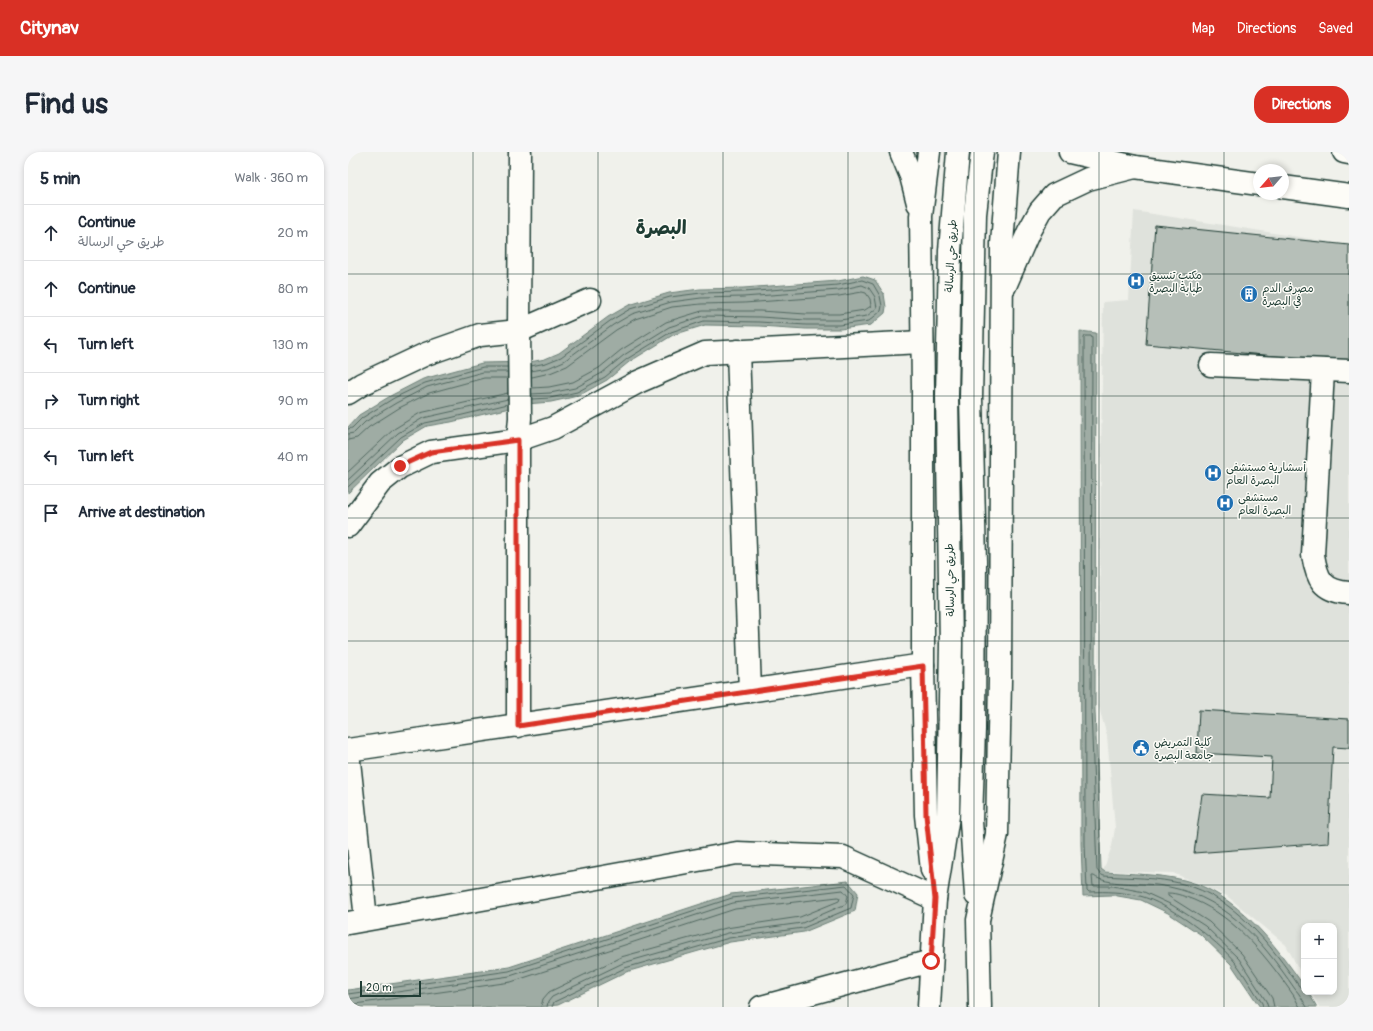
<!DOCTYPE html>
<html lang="en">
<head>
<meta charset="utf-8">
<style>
  body { margin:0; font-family:Pangolin,"Playpen Sans Arabic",sans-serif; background:#f6f6f7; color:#1f2937 }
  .controls { position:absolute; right:12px; bottom:12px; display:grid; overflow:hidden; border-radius:8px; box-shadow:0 2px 6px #0003 }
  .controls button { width:36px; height:36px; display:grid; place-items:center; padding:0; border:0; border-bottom:1px solid #e0e1e3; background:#fff; color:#1f2937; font:20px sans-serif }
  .compass { position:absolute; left:905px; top:12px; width:36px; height:36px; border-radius:50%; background:#fff; box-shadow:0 2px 6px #0003; rotate:242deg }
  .scale { position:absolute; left:12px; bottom:10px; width:61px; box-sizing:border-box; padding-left:4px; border:2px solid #1f3d34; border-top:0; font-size:11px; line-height:14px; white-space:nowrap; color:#1f3d34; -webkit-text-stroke:3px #fdfcf7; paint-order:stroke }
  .stop { position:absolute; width:12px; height:12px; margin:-9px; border:3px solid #d93025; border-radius:50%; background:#fff }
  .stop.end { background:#d93025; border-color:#fff; box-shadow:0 1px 4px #0008 }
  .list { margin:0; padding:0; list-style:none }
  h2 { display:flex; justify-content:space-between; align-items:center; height:52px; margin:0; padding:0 16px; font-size:17px }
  h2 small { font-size:13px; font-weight:400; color:#747a83 }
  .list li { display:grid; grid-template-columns:26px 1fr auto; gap:12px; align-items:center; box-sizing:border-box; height:56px; padding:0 16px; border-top:1px solid #e0e1e3 }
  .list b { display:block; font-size:15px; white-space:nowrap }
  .list p { margin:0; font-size:13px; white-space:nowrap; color:#747a83 }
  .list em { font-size:13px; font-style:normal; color:#747a83 }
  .icon { flex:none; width:22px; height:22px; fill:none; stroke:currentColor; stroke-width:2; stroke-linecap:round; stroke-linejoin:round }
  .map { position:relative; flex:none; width:1001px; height:855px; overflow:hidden; border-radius:16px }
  header { display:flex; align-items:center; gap:24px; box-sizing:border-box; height:56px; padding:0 20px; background:#d93025; color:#fff }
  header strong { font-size:19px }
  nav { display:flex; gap:22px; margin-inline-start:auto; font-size:14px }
  .intro { display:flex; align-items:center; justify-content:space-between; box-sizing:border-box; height:96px; padding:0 24px }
  h1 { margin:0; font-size:28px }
  .button { padding:10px 18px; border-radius:16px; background:#d93025; color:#fff; font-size:14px; font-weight:700 }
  main { display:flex; gap:24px; padding:0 24px }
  aside { flex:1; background:#fff; border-radius:16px; box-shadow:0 2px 6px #0003 }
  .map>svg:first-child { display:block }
  .built { fill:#dfe2dc }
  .water { fill:#9faca4; stroke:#6c8077 }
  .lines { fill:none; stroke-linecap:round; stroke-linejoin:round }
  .shore { stroke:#526961; stroke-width:1 }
  .building { fill:#b6bfb8; stroke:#1f3d34 }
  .minor-casing { stroke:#1f3d34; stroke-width:25 }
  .major-casing { stroke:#1f3d34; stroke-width:25 }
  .minor { stroke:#fdfcf7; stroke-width:22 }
  .major { stroke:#fdfcf7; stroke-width:22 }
  .route { stroke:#d93025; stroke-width:5 }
  .grid { fill:none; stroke:#1f3d34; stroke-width:1; stroke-opacity:0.55 }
  .labels { text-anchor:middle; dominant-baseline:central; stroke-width:3; stroke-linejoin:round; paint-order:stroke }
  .street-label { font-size:11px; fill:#1f3d34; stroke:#fdfcf7 }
  .poi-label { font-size:11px; fill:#1f3d34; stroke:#fdfcf7; text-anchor:start }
  .town-label { font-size:19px; font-weight:bold; fill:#1f3d34; stroke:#fdfcf7 }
</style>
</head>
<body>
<header>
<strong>Citynav</strong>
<nav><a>Map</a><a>Directions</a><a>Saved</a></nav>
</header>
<div class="intro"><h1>Find us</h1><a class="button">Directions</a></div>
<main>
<aside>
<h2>5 min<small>Walk · 360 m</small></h2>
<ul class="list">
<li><svg class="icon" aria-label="ahead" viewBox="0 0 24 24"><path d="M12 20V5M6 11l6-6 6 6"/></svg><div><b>Continue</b><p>طريق حي الرسالة</p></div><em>20 m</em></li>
<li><svg class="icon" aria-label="ahead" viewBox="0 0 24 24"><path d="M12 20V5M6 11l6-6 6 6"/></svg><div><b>Continue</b></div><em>80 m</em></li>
<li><svg class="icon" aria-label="left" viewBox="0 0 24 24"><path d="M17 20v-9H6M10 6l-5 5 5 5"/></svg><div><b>Turn left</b></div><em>130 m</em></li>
<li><svg class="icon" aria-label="right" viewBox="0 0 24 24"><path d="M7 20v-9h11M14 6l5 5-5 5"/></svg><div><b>Turn right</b></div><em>90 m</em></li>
<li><svg class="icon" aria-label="left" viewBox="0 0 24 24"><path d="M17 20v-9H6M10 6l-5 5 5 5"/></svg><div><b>Turn left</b></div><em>40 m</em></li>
<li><svg class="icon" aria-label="arrive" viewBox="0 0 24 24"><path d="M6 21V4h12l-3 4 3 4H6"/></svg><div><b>Arrive at destination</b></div></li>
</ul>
</aside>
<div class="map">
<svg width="1001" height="855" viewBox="0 0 1001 855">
  <rect width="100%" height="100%" fill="#f0f1eb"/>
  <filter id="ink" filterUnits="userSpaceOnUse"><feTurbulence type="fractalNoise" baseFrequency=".025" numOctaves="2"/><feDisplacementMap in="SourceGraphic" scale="8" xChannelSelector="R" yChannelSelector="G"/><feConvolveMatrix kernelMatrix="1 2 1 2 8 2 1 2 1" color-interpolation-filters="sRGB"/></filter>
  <g filter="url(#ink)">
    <path class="built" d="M786,59L1001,93V855H971L963,840H986V774H956V827L938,793L879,744L825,721L755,719L764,694L767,676L759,584L750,552L755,150L781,148Z"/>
    <g class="water">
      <path d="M515,124L527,128L536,142L538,155L537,161L523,173L492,177H458L411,174L357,173L325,183L281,210L259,228L230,244L203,250L178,252L103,270L79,274L55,288L0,341V275L11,263L44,243L75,227L134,211L182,210L197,207L211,201L260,165L281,153L321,141L352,137L395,136L490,129Z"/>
      <path d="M732,179L748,181L747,558L753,717L757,720C783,722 810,722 836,728C888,741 927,792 956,834V840H960L969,855H912L883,812L852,782L820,761L793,748L764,743L735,744L733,692Z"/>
      <path d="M500,729L510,741L507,759L456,780L382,790L278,820L210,853L190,855H0V838L161,815L383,742Z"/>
    </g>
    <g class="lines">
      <g class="shore">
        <path d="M183,214L198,211L213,205L262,169L282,157L322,145L353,141L395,140L490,133L514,128L525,132L532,144L534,154L533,159L521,169L492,173H458L411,170L356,169L323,180L279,207L257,225L229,240L202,246L184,247"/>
        <path d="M183,219L200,216L216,209L265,173L284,162L323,150L353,146L395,145L491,138L514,133L521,136L527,145L529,156L519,164L492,168H458L412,165L355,164L321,175L276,203L254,221L227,236L202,241L184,242"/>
        <path d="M184,225L202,221L219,214L268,178L287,167L324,155L353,152L396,151L491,144L514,140L518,141L522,147L523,154L517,158L491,162H458L412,159H354L318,170L273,198L251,216L225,230L201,235L184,236"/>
        <path d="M0,277L4,276L14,266L46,246L77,231L135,215H159"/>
        <path d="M0,282L6,281L17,270L48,251L79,235L135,220H159"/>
        <path d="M0,288L9,286L21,275L51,256L81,241L136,226H160"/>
        <path d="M0,320L46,277L72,261L160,241"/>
        <path d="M0,328L50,281L75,266L160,247"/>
        <path d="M0,335L53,285L77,271L102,266L160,252"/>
        <path d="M0,842L161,819L384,746L498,733L506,742L503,756L455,776L381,786L277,816L206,850L204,855"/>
        <path d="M0,847L162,824L385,751L495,738L500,744L498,752L454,771L380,781L275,811L204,845L200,850L199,855"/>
        <path d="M0,853L163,830L387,757L490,745L492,746L491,749L452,765L378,776L273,805L201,840L195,847L193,855"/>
        <path d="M915,855L914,851C905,838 897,823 887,810C869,788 820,751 792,744C774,740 760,739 741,740L739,738L737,692L736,186L737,184H743L744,186L743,558L749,718L752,722L756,724C782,726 809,725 835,732C886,745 923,793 951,834L956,836"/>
        <path d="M920,855L918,849L891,807L857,774L824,753L796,740L765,734H745L744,724H746C757,733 793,731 809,733C875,741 911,785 947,837C952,842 955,849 959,855"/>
        <path d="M926,855L924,846L894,802L861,770L820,744V741C829,741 838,745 846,748C889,766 920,807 946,844C948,848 950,852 952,855"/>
      </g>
    </g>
    <g class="building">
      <path d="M807,73L1001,93V211L798,192Z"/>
      <path d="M851,558L1001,567V596L985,595L980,691L846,701L854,642L922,646L924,605L849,601Z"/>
    </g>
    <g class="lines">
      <defs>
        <g id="minor">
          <path d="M390,199L402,539"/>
          <path d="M863,213L1001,219"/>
          <path d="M975,219L965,403C969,427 974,439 1001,441"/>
          <path d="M0,241L14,232L78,202L132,183L171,179L242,148"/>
          <path d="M0,374L32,331L52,315L83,300L170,288L205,276L290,230L357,201L574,190"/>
          <path d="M170,574V288L172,266L171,179L172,0"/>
          <path d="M0,598L575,513"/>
          <path d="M0,600L18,767"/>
          <path d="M0,771L389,701L495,705L587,747"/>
          <path d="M413,855L583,809"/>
        </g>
        <g id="major">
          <path d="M553,0L563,24L570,51"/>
          <path d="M581,0L573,64L575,237V513L578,663L584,718"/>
          <path d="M722,0L787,15L911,32"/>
          <path d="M996,0L1001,1"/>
          <path d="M935,35L1001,44"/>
          <path d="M657,134L681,79L692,59L706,43L740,27L787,15"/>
          <path d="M628,743L623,669L626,577L627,409L623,246L627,62L634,0"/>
          <path d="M581,855L587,747L600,664L603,492L599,244L602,99L610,0"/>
          <path d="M632,855L630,768L649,682L652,528L654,92L661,0"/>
        </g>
      </defs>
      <use href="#minor" class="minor-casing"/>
      <use href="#major" class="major-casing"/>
      <use href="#minor" class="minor"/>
      <use href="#major" class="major"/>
    </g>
  </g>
  <g class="lines" filter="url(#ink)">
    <path class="route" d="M52,314L83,300L170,288V574L575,514L578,663L587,747L583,809"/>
  </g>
  <path class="grid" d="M125,0V855M250,0V855M375,0V855M500,0V855M626,0V855M751,0V855M876,0V855M0,122H1001M0,244H1001M0,366H1001M0,489H1001M0,611H1001M0,733H1001"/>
  <defs>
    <symbol id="hospital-disc" viewBox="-11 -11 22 22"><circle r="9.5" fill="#1f6fb2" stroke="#fdfcf7"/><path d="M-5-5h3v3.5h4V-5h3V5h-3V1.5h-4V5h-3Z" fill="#fff"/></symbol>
    <symbol id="building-disc" viewBox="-11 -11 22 22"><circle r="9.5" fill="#1f6fb2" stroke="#fdfcf7"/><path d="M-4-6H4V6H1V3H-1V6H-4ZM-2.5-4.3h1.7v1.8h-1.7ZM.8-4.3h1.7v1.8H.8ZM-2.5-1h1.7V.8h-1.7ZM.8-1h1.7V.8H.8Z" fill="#fff"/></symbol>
    <symbol id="civic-disc" viewBox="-11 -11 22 22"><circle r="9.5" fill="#1f6fb2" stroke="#fdfcf7"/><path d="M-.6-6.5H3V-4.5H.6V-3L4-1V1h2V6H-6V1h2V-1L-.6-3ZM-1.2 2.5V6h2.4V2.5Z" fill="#fff"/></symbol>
  </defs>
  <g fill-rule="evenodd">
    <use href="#hospital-disc" x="778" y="119" width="20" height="20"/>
    <use href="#building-disc" x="891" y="132" width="20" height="20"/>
    <use href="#hospital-disc" x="855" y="311" width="20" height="20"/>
    <use href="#hospital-disc" x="867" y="341" width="20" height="20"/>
    <use href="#civic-disc" x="783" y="586" width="20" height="20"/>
  </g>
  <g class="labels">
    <g class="street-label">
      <text transform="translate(603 104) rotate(-87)">طريق حي الرسالة</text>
      <text transform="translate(602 428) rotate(-91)">طريق حي الرسالة</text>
    </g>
    <g class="poi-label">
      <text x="801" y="123">مكتب تنسيق<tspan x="801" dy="13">طبابة البصرة</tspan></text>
      <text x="914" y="136">مصرف الدم<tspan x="914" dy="13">في البصرة</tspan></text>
      <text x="878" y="315">أسشارية مستشفى<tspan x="878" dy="13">البصرة العام</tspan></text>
      <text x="890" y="345">مستشفى<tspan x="890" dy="13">البصرة العام</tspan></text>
      <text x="806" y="590">كلية التمريض<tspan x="806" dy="13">جامعة البصرة</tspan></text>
    </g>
    <g class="town-label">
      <text x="313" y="76">البصرة</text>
    </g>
  </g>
</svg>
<div class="controls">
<button>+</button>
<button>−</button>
</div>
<svg class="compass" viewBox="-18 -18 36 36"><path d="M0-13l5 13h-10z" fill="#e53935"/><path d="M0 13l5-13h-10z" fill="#747a83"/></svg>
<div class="scale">20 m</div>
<div class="stop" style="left:583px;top:809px"></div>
<div class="stop end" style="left:52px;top:314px"></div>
</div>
</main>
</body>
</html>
